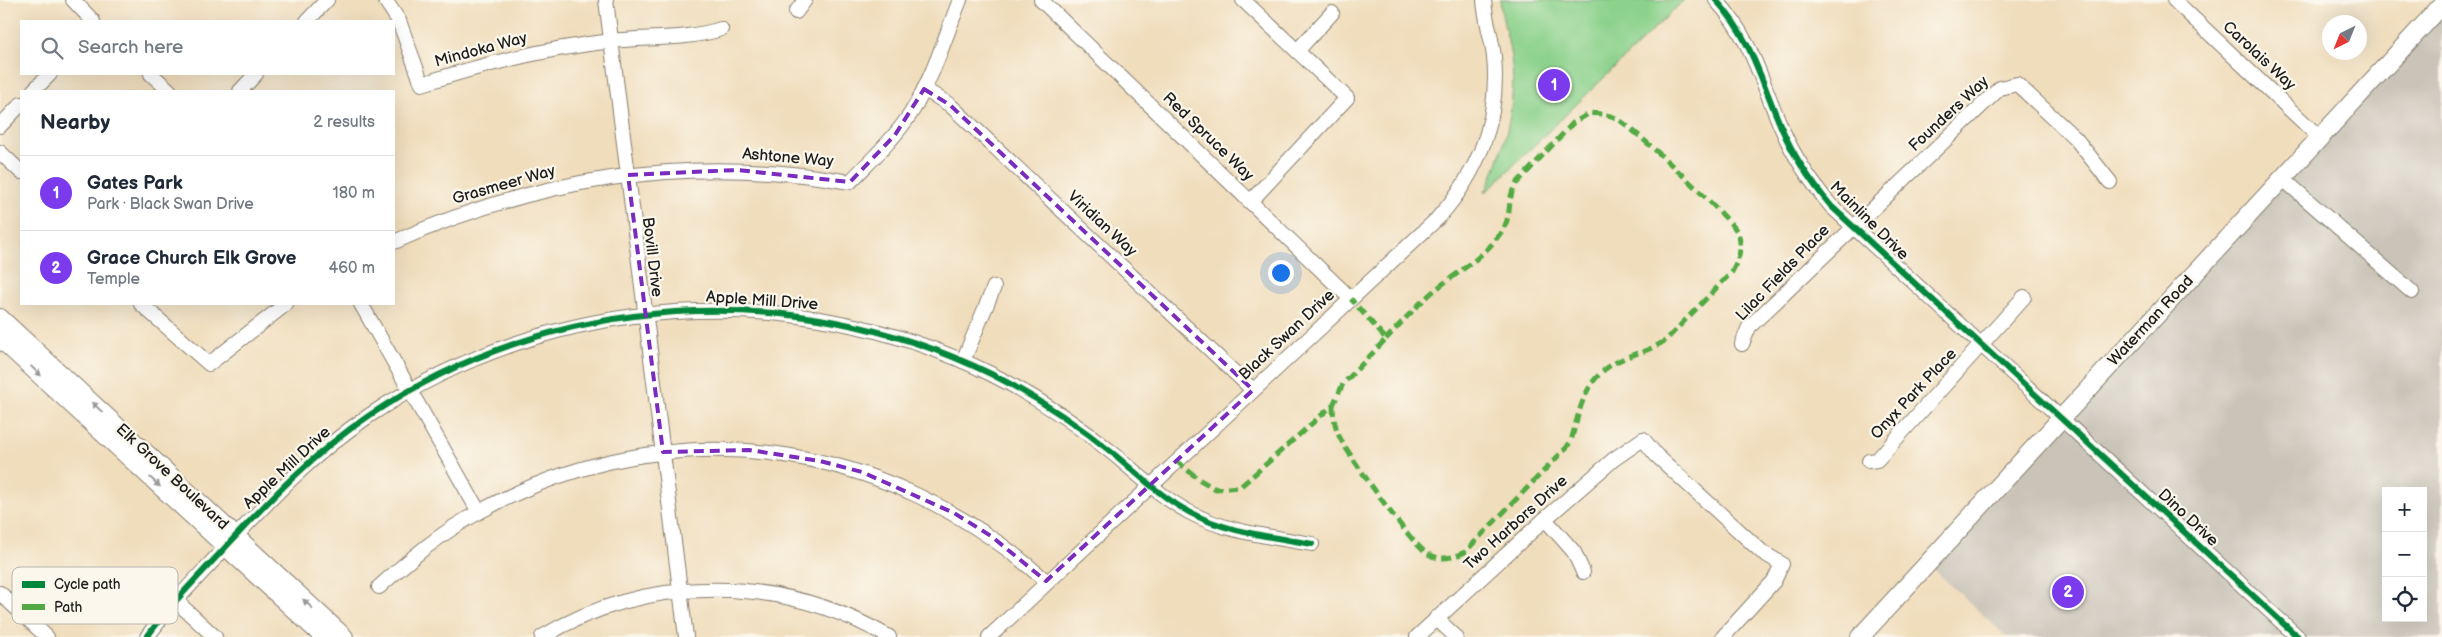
<!DOCTYPE html>
<html lang="en">
<head>
<meta charset="utf-8">
<style>
  body { margin:0; font-family:"Balsamiq Sans",sans-serif; background:#f2f2f3; color:#1f2937 }
  .controls { position:absolute; right:15px; bottom:15px; display:grid; overflow:hidden; border-radius:0px; box-shadow:0 5px 20px #0002 }
  .controls button { width:45px; height:45px; display:grid; place-items:center; padding:0; border:0; border-bottom:1px solid #e0e1e3; background:#fff; color:#1f2937; font:25px sans-serif }
  .compass { position:absolute; left:2322px; top:15px; width:45px; height:45px; border-radius:50%; background:#fff; box-shadow:0 5px 20px #0002; rotate:223deg }
  .you { position:absolute; left:1280px; top:272px; width:18px; height:18px; margin:-12px; border:4px solid #fff; border-radius:50%; background:#1a73e8; box-shadow:0 0 0 8px #1a73e833 }
  .badge { display:grid; place-items:center; width:32px; height:32px; border-radius:50%; background:#7c3aed; color:#fff; font-size:16px; font-weight:700 }
  .pin { position:absolute; translate:-50% -50%; border:2px solid #fff; box-shadow:0 1px 5px #0006 }
  .list { margin:0; padding:0; list-style:none }
  h2 { display:flex; justify-content:space-between; align-items:center; height:65px; margin:0; padding:0 20px; font-size:21px }
  h2 small { font-size:16px; font-weight:400; color:#747a83 }
  .list li { display:grid; grid-template-columns:32px 1fr auto; gap:15px; align-items:center; box-sizing:border-box; height:75px; padding:0 20px; border-top:1px solid #e0e1e3 }
  .list b { display:block; font-size:19px; white-space:nowrap }
  .list p { margin:0; font-size:16px; white-space:nowrap; color:#747a83 }
  .list em { font-size:16px; font-style:normal; color:#747a83 }
  .icon { flex:none; width:28px; height:28px; fill:none; stroke:currentColor; stroke-width:2; stroke-linecap:round; stroke-linejoin:round }
  .map { position:relative; flex:none; width:2442px; height:637px; overflow:hidden }
  .search { position:absolute; background:#fff; box-shadow:0 5px 20px #0002; left:20px; top:20px; width:375px; height:55px; display:flex; align-items:center; gap:12px; box-sizing:border-box; padding:0 18px; border-radius:0px; color:#747a83; font-size:19px }
  .panel { position:absolute; background:#fff; box-shadow:0 5px 20px #0002; left:20px; top:90px; width:375px; height:215px; border-radius:0px }
  .map>svg:first-child { display:block }
  .industrial { fill:#c9c3b8; fill-rule:evenodd }
  .green { fill:#8cd28c; stroke:#547754 }
  .lines { fill:none; stroke-linecap:round; stroke-linejoin:round }
  .minor-casing { stroke:#867c6c; stroke-width:16 }
  .major-casing { stroke:#867c6c; stroke-width:20 }
  .minor { stroke:#fff; stroke-width:14 }
  .major { stroke:#fff; stroke-width:18 }
  .quiet { stroke:#52a943; stroke-width:5; stroke-dasharray:10 5; stroke-linecap:butt }
  .cycleway-casing { stroke:#fbf7ec; stroke-width:9 }
  .cycleway { stroke:#00873e; stroke-width:6 }
  .oneway { fill:#999 }
  .marked { fill:none; stroke:#7b2cbf; stroke-width:4; stroke-dasharray:10 6; stroke-linejoin:round }
  .labels { text-anchor:middle; dominant-baseline:central; stroke-width:4.5; stroke-linejoin:round; paint-order:stroke }
  .street-label { font-size:16px; fill:#1c1c1c; stroke:#fbf7ec }
  .key { fill:#fbf7ec; stroke:#b8b5ae; stroke-width:1 }
  .key-label { font-size:14px; fill:#1c1c1c }
</style>
</head>
<body>
<div class="map">
<svg width="2442" height="637" viewBox="0 0 2442 637">
  <rect width="100%" height="100%" fill="#fbf7ec"/>
  <filter id="ink" filterUnits="userSpaceOnUse"><feTurbulence type="fractalNoise" baseFrequency=".02" numOctaves="2"/><feDisplacementMap in="SourceGraphic" scale="10" xChannelSelector="R" yChannelSelector="G"/><feConvolveMatrix kernelMatrix="1 2 1 2 8 2 1 2 1" color-interpolation-filters="sRGB"/></filter>
  <filter id="wash" filterUnits="userSpaceOnUse"><feTurbulence type="fractalNoise" baseFrequency=".0096" numOctaves="4" result="noise"/><feDisplacementMap in="SourceGraphic" scale="20" xChannelSelector="R" yChannelSelector="G"/><feGaussianBlur stdDeviation="1.12" result="paint"/><feColorMatrix in="noise" values="0 0 0 0 0 0 0 0 0 0 0 0 0 0 0 0 0 1.4 0 .05"/><feComposite in="paint" operator="in"/></filter>
  <g filter="url(#wash)">
    <rect width="100%" height="100%" fill="#f0ddbc"/>
    <path class="industrial" d="M2442,5V637H2007L1927,563ZM2386,491H2423V618H2386Z"/>
    <path class="green" d="M1500,0H1684L1485,193C1503,154 1516,109 1512,65C1510,43 1502,22 1500,0Z"/>
  </g>
  <g filter="url(#ink)">
    <g class="lines">
      <defs>
        <g id="minor">
          <path d="M73,0L93,21"/>
          <path d="M385,0L399,21L422,84C484,64 547,48 612,41C648,37 687,40 721,29"/>
          <path d="M606,0L686,637"/>
          <path d="M1041,0L1351,299"/>
          <path d="M1243,0L1347,98L1250,202"/>
          <path d="M1716,0C1753,40 1761,82 1782,129C1794,157 1811,182 1831,206L2298,637"/>
          <path d="M2174,0L2319,137"/>
          <path d="M796,12L805,0"/>
          <path d="M307,21L327,0"/>
          <path d="M1297,51L1332,13"/>
          <path d="M151,74L170,91"/>
          <path d="M924,89L950,105L1253,390"/>
          <path d="M33,91L50,74"/>
          <path d="M240,91L256,74"/>
          <path d="M0,126L21,104"/>
          <path d="M0,152L21,172"/>
          <path d="M2282,178L2412,292"/>
          <path d="M394,242C540,177 692,154 850,182C871,160 895,138 911,113C933,78 945,37 960,0"/>
          <path d="M141,304L209,364L286,304"/>
          <path d="M361,304L479,512"/>
          <path d="M1742,344L1749,327L2000,88L2017,84L2076,139L2110,182"/>
          <path d="M963,361L994,287"/>
          <path d="M1869,461L1877,460L2024,297"/>
          <path d="M1545,519L1574,552L1583,572"/>
          <path d="M379,587C410,559 442,532 479,512C669,407 886,438 1046,581"/>
          <path d="M0,593L47,637"/>
          <path d="M176,601L215,637"/>
          <path d="M1436,618L1456,637"/>
          <path d="M147,637C169,606 196,579 222,551C268,501 313,453 370,415C553,292 794,277 991,374C1035,396 1077,424 1115,455C1139,475 1161,497 1189,512C1227,533 1270,536 1312,544"/>
          <path d="M542,637C648,573 783,575 889,637"/>
          <path d="M989,637L1437,219C1478,174 1500,119 1494,57C1492,38 1485,19 1484,0"/>
          <path d="M1417,637L1545,519L1614,459L1643,439L1656,455L1762,552L1782,564L1774,581L1723,637"/>
        </g>
        <g id="major">
          <path d="M0,318L344,637"/>
          <path d="M0,338L324,637"/>
          <path d="M1860,637L2442,5"/>
        </g>
      </defs>
      <use href="#minor" class="minor-casing"/>
      <use href="#major" class="major-casing"/>
      <use href="#minor" class="minor"/>
      <use href="#major" class="major"/>
      <g class="quiet">
        <path d="M1333,405C1333,416 1335,428 1340,438C1351,458 1412,546 1428,554C1440,561 1453,558 1465,552L1567,447L1571,441C1582,402 1585,374 1627,357C1641,352 1653,349 1666,340L1732,272C1739,258 1743,248 1738,233C1733,221 1630,124 1616,118C1609,114 1598,114 1590,113L1573,123L1516,184C1506,200 1513,214 1502,231C1485,257 1459,271 1435,290C1417,305 1402,322 1386,339"/>
        <path d="M1176,461L1200,480L1216,489L1240,487L1333,405L1343,384L1386,339L1351,299"/>
      </g>
      <defs>
        <g id="cycleway">
          <path d="M1716,0C1753,40 1761,82 1782,129C1794,157 1811,182 1831,206L2298,637"/>
          <path d="M147,637C169,606 196,579 222,551C268,501 313,453 370,415C553,292 794,277 991,374C1035,396 1077,424 1115,455C1139,475 1161,497 1189,512C1227,533 1270,536 1312,544"/>
        </g>
      </defs>
      <use href="#cycleway" class="cycleway-casing"/>
      <use href="#cycleway" class="cycleway"/>
    </g>
    <defs><path id="oneway-solid" d="M-6-.8H1V-3.2L6.5 0L1 3.2V.8H-6Z" transform="scale(1.25)"/></defs>
    <g class="oneway">
      <use href="#oneway-solid" transform="translate(36 371) rotate(43)"/>
      <use href="#oneway-solid" transform="translate(97 407) rotate(-137)"/>
      <use href="#oneway-solid" transform="translate(155 482) rotate(43)"/>
      <use href="#oneway-solid" transform="translate(308 604) rotate(-137)"/>
    </g>
  </g>
  <path class="marked" d="M924,89L950,105L1253,390L1046,581L991,536L954,513L862,472L820,461L749,450L663,452L628,175L737,170L850,182L895,135Z"/>
  <g class="labels">
    <g class="street-label">
      <text transform="translate(481 50) rotate(-15)">Mindoka Way</text>
      <text transform="translate(2259 56) rotate(43)">Carolais Way</text>
      <text transform="translate(1949 114) rotate(-43)">Founders Way</text>
      <text transform="translate(1208 137) rotate(44)">Red Spruce Way</text>
      <text transform="translate(788 158) rotate(5)">Ashtone Way</text>
      <text transform="translate(504 185) rotate(-16)">Grasmeer Way</text>
      <text transform="translate(1869 221) rotate(45)">Mainline Drive</text>
      <text transform="translate(1102 224) rotate(43)">Viridian Way</text>
      <text transform="translate(652 257) rotate(83)">Bovill Drive</text>
      <text transform="translate(1783 273) rotate(-46)">Lilac Fields Place</text>
      <text transform="translate(762 301) rotate(4)">Apple Mill Drive</text>
      <text transform="translate(2151 321) rotate(-47)">Waterman Road</text>
      <text transform="translate(1287 335) rotate(-43)">Black Swan Drive</text>
      <text transform="translate(1914 394) rotate(-47)">Onyx Park Place</text>
      <text transform="translate(287 468) rotate(-43)">Apple Mill Drive</text>
      <text transform="translate(172 477) rotate(43)">Elk Grove Boulevard</text>
      <text transform="translate(2188 518) rotate(43)">Dino Drive</text>
      <text transform="translate(1516 523) rotate(-42)">Two Harbors Drive</text>
    </g>
  </g>
  <rect x="12" y="567" width="166" height="57" rx="8" class="key"/>
  <rect x="22" y="581" width="23" height="7" fill="#00873e"/>
  <rect x="22" y="604" width="23" height="6" fill="#52a943"/>
  <g class="key-label">
    <text x="54" y="589">Cycle path</text>
    <text x="54" y="612">Path</text>
  </g>
</svg>
<div class="controls">
<button>+</button>
<button>−</button>
<button><svg class="icon" aria-label="locate" viewBox="0 0 24 24"><circle cx="12" cy="12" r="6"/><path d="M12 2v4M12 18v4M2 12h4M18 12h4"/></svg></button>
</div>
<svg class="compass" viewBox="-18 -18 36 36"><path d="M0-13l5 13h-10z" fill="#e53935"/><path d="M0 13l5-13h-10z" fill="#747a83"/></svg>
<div class="you"></div>
<div class="pin badge" style="left:1554px;top:85px">1</div>
<div class="pin badge" style="left:2068px;top:592px">2</div>
<div class="search"><svg class="icon" aria-label="search" viewBox="0 0 24 24"><circle cx="10" cy="10" r="6"/><path d="M15 15l6 6"/></svg>Search here</div>
<section class="panel">
<h2>Nearby<small>2 results</small></h2>
<ul class="list">
<li><span class="badge">1</span><div><b>Gates Park</b><p>Park · Black Swan Drive</p></div><em>180 m</em></li>
<li><span class="badge">2</span><div><b>Grace Church Elk Grove</b><p>Temple</p></div><em>460 m</em></li>
</ul>
</section>
</div>
</body>
</html>
